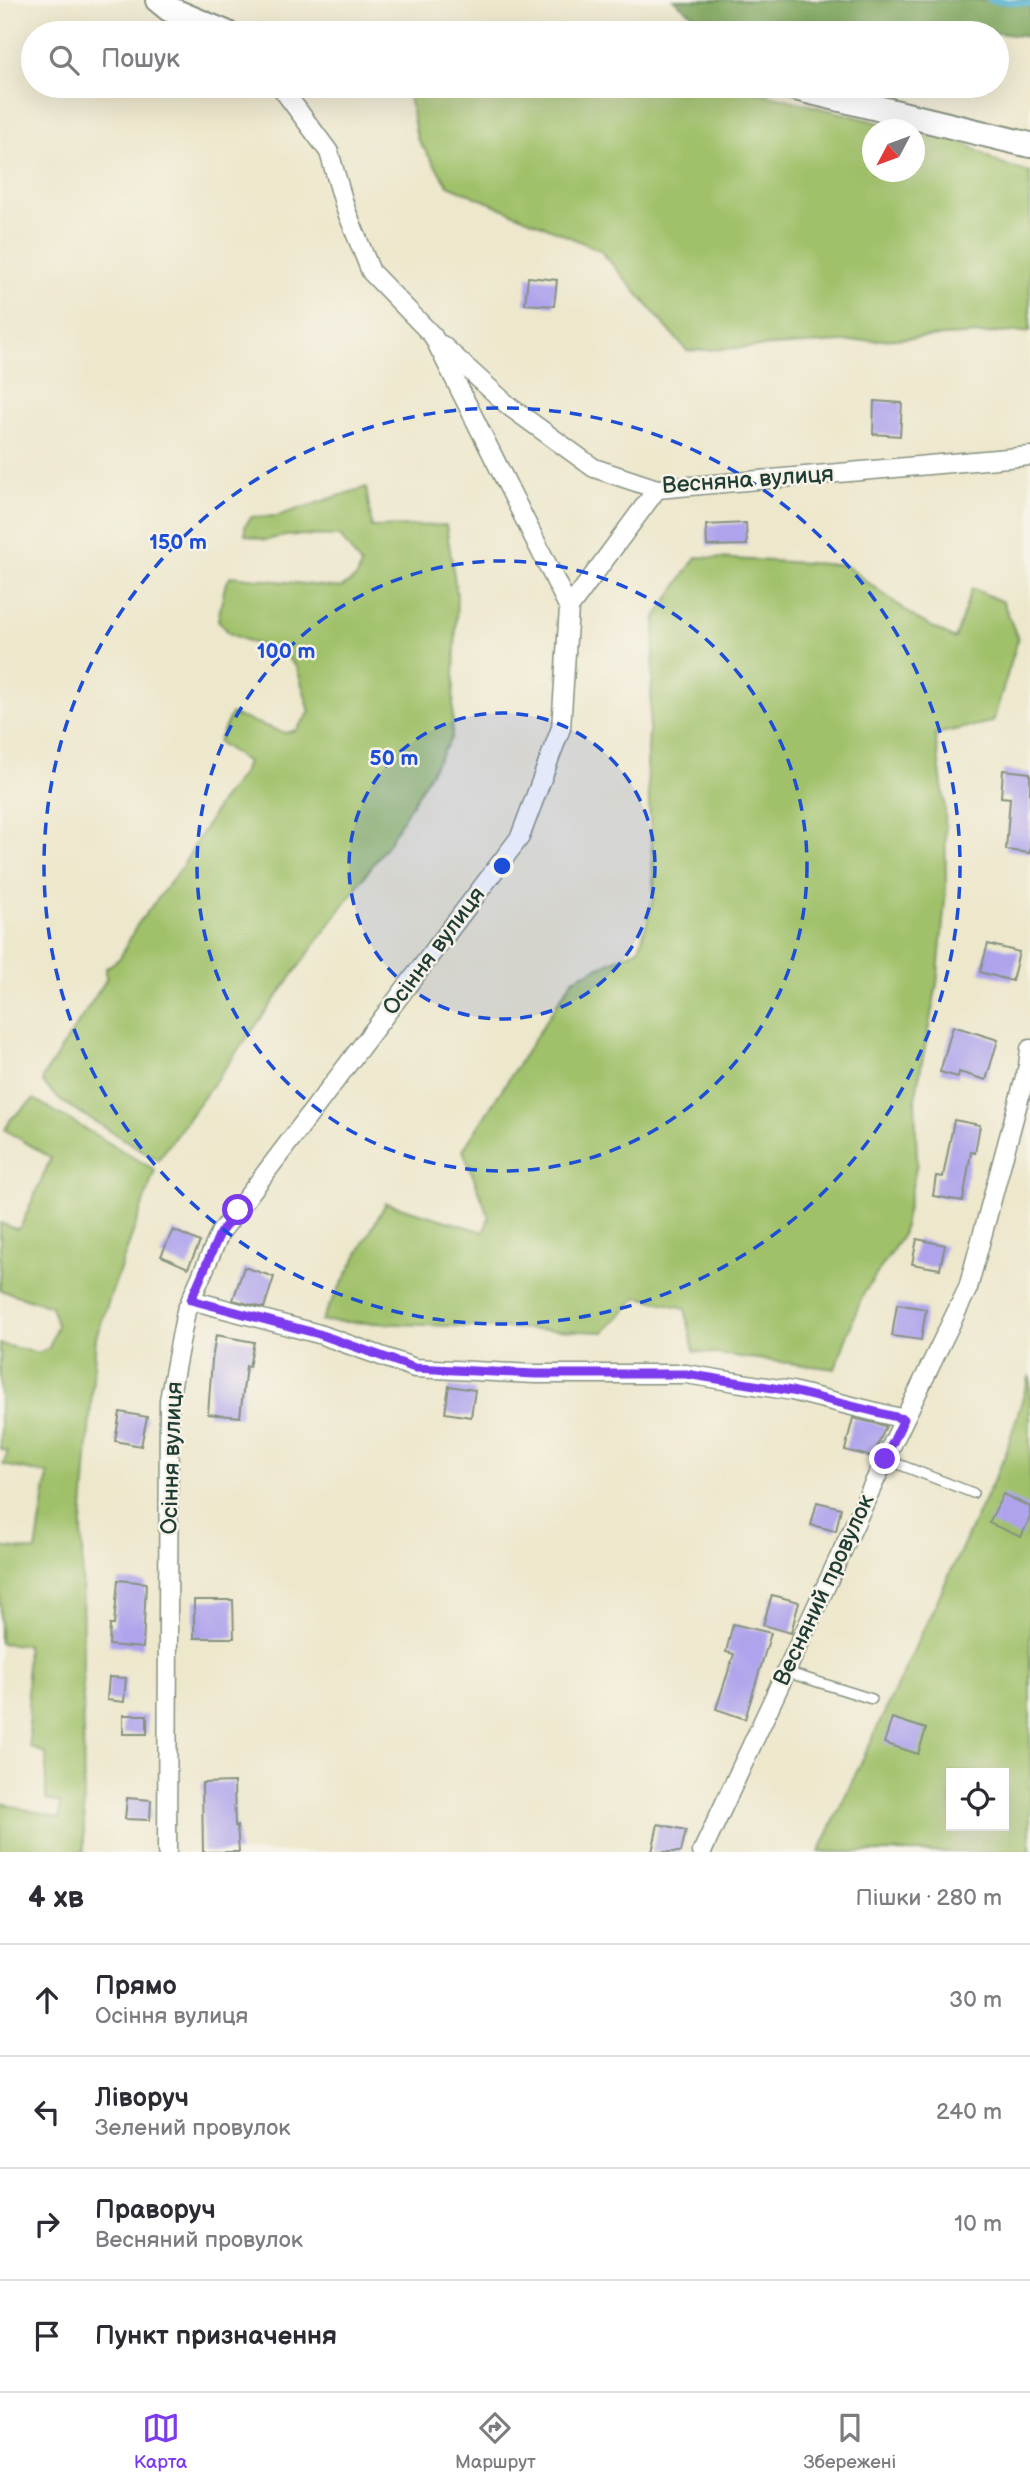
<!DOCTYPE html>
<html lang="uk">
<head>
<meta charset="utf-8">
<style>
  body { margin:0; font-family:"Balsamiq Sans",sans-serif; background:#f7f7f7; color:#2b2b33 }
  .controls { position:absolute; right:21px; bottom:21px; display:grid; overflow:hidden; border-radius:0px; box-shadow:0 7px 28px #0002 }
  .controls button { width:63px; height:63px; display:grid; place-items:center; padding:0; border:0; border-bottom:2px solid #e1e1e2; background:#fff; color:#2b2b33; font:35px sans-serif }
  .compass { position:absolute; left:862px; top:119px; width:63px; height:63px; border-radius:50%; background:#fff; box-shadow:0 7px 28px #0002; rotate:229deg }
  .stop { position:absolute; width:21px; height:21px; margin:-16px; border:5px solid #7c3aed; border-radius:50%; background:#fff }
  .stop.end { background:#7c3aed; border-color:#fff; box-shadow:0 2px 7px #0008 }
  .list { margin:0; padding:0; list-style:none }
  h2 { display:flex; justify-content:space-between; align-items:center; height:91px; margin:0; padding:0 28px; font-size:30px }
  h2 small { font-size:23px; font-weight:400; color:#7c7c81 }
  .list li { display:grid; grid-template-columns:46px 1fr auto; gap:21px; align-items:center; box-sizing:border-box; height:112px; padding:0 28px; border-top:2px solid #e1e1e2 }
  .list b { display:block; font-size:26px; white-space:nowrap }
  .list p { margin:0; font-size:23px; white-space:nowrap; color:#7c7c81 }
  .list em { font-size:23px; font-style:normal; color:#7c7c81 }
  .icon { flex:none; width:38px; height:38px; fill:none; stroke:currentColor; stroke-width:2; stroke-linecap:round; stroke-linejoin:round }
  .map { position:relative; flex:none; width:1030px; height:1852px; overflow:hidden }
  .search { position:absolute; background:#fff; box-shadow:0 7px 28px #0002; left:21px; right:21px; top:21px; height:77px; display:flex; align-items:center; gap:18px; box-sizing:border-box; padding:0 24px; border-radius:38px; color:#7c7c81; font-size:26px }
  .sheet { height:539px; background:#fff }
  nav { display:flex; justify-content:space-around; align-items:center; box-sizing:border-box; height:98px; border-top:2px solid #e1e1e2; background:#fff; font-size:19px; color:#7c7c81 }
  nav a { display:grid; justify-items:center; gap:4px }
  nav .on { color:#7c3aed }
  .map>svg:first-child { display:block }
  .green { fill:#a0c16a; stroke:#607f4f; stroke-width:2; fill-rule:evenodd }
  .forest { fill:#80a75e; stroke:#507249; stroke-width:2 }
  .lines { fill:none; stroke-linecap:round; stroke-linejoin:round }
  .stream { stroke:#55b0d3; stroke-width:6 }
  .building { fill:#aea3ec }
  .lane-casing { stroke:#869280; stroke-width:12 }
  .street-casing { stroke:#869280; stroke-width:21 }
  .secondary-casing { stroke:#869280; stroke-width:28 }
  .lane { stroke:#fff; stroke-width:9 }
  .street { stroke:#fff; stroke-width:18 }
  .secondary { stroke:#fff; stroke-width:24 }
  .route { stroke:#7c3aed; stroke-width:9 }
  .ring { fill:none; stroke:#1d4ed8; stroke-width:3.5; stroke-dasharray:12 9 }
  .labels { text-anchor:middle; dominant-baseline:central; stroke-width:5; stroke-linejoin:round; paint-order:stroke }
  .street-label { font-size:23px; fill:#1f3d34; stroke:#f7f3e8 }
  .centre { fill:#1d4ed8; stroke:#f7f3e8; stroke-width:3.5 }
  .ring-label { font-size:21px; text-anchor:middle; font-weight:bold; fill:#1d4ed8; stroke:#f7f3e8; stroke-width:5; stroke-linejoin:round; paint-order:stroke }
</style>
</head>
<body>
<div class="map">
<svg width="1030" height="1852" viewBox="0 0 1030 1852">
  <rect width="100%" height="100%" fill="#f7f3e8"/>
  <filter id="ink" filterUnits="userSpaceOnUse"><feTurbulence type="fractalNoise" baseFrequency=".0143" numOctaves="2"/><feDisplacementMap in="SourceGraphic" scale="14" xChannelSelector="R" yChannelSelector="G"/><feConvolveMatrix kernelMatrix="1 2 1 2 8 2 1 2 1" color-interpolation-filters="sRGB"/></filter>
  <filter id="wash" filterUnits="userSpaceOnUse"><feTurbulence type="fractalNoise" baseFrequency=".00686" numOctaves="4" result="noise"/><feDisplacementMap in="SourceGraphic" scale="28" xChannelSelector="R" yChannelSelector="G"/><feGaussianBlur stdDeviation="1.57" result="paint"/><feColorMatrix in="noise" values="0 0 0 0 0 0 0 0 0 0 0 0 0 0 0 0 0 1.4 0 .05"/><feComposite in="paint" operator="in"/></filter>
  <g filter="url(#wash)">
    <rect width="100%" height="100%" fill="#ede7cc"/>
    <g class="green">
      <path d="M407,86H734L888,125L945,132L1001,164L1030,172V331L687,351L600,250L448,185L417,138ZM872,130H914V172H872Z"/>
      <path d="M366,487L372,527L446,525L457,595L452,737L388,844L158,1160L61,1101L43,1083V1077L106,980V968L120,958L137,925L182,867L220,802L243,773L247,762L218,742L231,714L285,733L296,730L310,712L297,668L286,656L230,634L218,620L225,586L231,576L341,588L357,577L361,565L340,536L291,535L265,540L245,535V526L251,517L277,516Z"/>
      <path d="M696,557L845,565L917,619L955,639L972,588L1003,602L1018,639L993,722L935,734L945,806L946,890L937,984L915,1099L917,1163L902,1236L862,1296L835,1369L694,1351L685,1308L638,1297L604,1332L321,1321L386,1203L484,1232L489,1217L463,1150L573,979L639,949L654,897L647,764L656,617Z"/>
      <path d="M34,1099L155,1170L96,1337L82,1524L84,1852H0V1803L60,1818V1803L46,1800V1754L30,1747L26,1645L0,1643V1547L36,1551L48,1474L3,1465L8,1451L0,1449V1344L38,1353L49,1348L57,1325L51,1306L0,1290V1223L16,1229L21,1226L51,1158L5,1130L11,1119Z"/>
      <path d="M1030,1375V1852H819L1004,1458ZM951,1773H1004V1826H951Z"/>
    </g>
    <path class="forest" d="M674,0H1030V37L997,33H781L706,25Z"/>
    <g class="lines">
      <path class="stream" d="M990,0L1030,4"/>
    </g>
    <g id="blocks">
      <g class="building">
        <path d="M528,277L557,280L554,306L525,304Z"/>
        <path d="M874,401L902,403L900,436L873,434Z"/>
        <path d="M746,523L747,545L707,546L706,525Z"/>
        <path d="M1003,770L1030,773V853L1006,850L1010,798L1001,797Z"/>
        <path d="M988,944L1019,952L1012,981L980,972Z"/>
        <path d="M953,1026L998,1040L986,1080L959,1072L958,1077L940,1072Z"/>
        <path d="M954,1120L980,1125L975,1153L971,1152L963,1201L933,1196L936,1176L943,1177Z"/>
        <path d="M173,1230L200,1242L188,1268L161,1256Z"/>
        <path d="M917,1239L945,1245L940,1269L912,1264Z"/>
        <path d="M244,1267L274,1277L264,1308L233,1300Z"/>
        <path d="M897,1304L926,1309L921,1340L892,1336Z"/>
        <path d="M216,1335L254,1342L249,1367L246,1366L240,1417L208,1414L212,1360Z"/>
        <path d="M449,1386L475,1390L471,1417L445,1413Z"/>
        <path d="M120,1412L147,1417L141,1446L115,1441Z"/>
        <path d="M853,1418L886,1426L873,1457L845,1450Z"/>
        <path d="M1003,1494L1030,1507V1518L1021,1537L989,1523Z"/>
        <path d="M817,1502L841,1508L836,1531L811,1525Z"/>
        <path d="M118,1580L146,1583L143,1648L109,1645L110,1625H114Z"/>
        <path d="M772,1595L799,1602L791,1633L763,1625Z"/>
        <path d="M194,1600H233L234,1638H194Z"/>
        <path d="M733,1624L771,1633L745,1719L716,1709L734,1654L726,1652Z"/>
        <path d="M109,1677L126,1678L124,1702L107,1700Z"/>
        <rect x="123" y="1715" width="24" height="19"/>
        <path d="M892,1718L926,1729L918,1754L884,1743Z"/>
        <path d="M234,1782L235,1826H237L239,1852H203L202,1783Z"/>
        <path d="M127,1798L151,1800L150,1820L125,1819Z"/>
        <path d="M658,1824L686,1830L681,1852H652Z"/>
      </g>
    </g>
  </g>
  <g filter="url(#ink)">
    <use href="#blocks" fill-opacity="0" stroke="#869280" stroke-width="2"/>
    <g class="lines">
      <defs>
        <g id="lane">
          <path d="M885,1459L973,1493"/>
          <path d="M786,1672L872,1699"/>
        </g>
        <g id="street">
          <path d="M442,345L510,407L594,468L657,489L1030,456"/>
          <path d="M569,608L657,489"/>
          <path d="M191,1300L319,1334L415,1368L535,1374H686L792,1391L904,1419"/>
          <path d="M167,1852L169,1400L186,1311L220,1233L520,837L561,728L569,608L433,336L371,272L346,210L329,152L280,86"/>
          <path d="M702,1852L885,1459L968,1288L1028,1066L1030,1049"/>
        </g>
        <g id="secondary">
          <path d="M158,0L169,9L226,33"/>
          <path d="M787,86L1030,145"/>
        </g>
      </defs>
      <use href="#lane" class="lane-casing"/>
      <use href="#street" class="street-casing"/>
      <use href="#secondary" class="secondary-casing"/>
      <use href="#lane" class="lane"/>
      <use href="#street" class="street"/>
      <use href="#secondary" class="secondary"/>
    </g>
  </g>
  <g class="lines" filter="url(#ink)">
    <path class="route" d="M238,1210L220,1233L191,1300L319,1334L415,1368L535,1374H686L792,1391L904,1419L885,1459"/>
  </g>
  <circle cx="502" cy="866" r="153" fill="#1d4ed8" fill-opacity=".12"/>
  <g class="ring">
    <circle cx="502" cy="866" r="153"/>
    <circle cx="502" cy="866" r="305"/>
    <circle cx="502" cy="866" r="458"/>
  </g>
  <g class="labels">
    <g class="street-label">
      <text transform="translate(748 480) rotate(-4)">Весняна вулиця</text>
      <text transform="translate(434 951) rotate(-53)">Осіння вулиця</text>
      <text transform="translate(172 1458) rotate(-88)">Осіння вулиця</text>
      <text transform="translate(824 1590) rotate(-65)">Весняний провулок</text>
    </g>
  </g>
  <circle cx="502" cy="866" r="10" class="centre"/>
  <g class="ring-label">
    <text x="178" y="549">150 m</text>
    <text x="286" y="658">100 m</text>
    <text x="394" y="765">50 m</text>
  </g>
</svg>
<div class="controls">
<button><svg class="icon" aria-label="locate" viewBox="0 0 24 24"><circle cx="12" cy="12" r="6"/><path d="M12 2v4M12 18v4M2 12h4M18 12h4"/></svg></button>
</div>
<svg class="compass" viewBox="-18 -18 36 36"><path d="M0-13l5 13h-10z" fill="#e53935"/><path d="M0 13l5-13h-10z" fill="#7c7c81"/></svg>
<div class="stop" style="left:238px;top:1210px"></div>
<div class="stop end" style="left:885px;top:1459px"></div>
<div class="search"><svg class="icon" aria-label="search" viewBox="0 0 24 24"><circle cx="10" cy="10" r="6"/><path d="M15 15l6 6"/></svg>Пошук</div>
</div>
<section class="sheet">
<h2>4 хв<small>Пішки · 280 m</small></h2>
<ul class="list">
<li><svg class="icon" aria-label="ahead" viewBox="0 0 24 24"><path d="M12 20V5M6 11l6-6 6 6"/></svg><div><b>Прямо</b><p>Осіння вулиця</p></div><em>30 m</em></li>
<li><svg class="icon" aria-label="left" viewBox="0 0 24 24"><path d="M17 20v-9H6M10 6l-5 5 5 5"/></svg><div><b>Ліворуч</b><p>Зелений провулок</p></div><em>240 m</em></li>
<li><svg class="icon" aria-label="right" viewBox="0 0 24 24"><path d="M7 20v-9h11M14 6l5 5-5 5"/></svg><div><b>Праворуч</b><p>Весняний провулок</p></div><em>10 m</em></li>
<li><svg class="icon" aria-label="arrive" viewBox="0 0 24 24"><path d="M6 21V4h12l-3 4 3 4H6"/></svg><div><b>Пункт призначення</b></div></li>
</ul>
</section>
<nav>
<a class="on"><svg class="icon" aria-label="map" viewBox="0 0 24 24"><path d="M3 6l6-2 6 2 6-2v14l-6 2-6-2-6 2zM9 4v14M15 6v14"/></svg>Карта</a>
<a><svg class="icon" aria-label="directions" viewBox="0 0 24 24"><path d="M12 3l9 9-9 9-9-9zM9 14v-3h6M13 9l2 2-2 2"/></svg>Маршрут</a>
<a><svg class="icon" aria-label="saved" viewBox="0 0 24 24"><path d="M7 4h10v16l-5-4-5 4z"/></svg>Збережені</a>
</nav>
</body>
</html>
